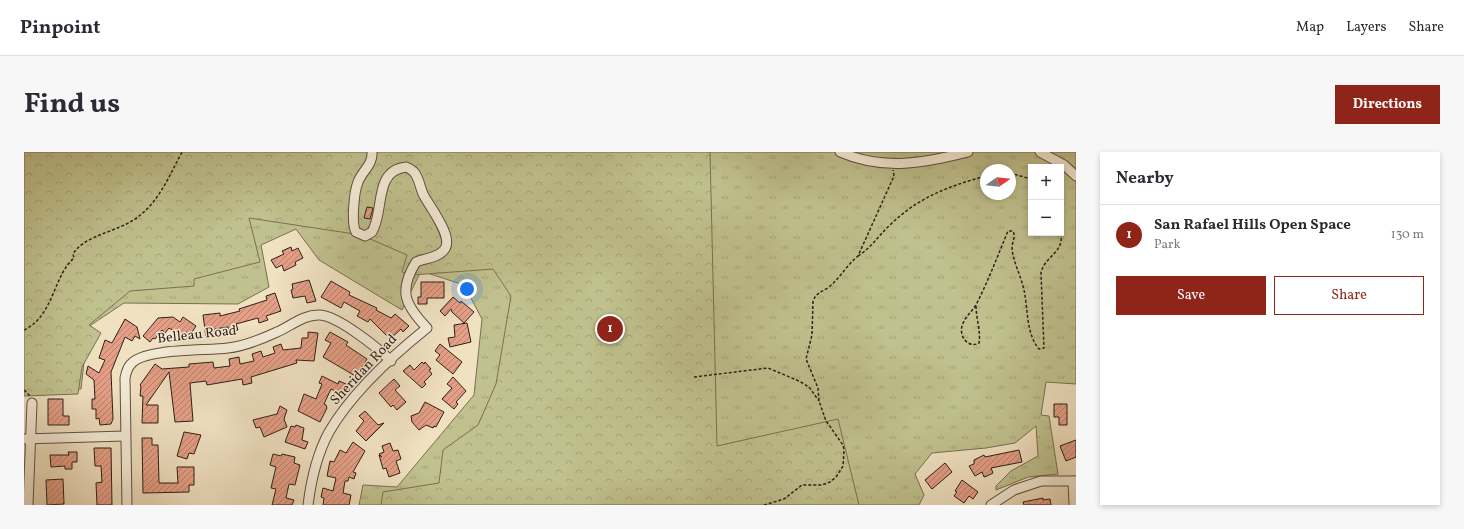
<!DOCTYPE html>
<html lang="en">
<head>
<meta charset="utf-8">
<style>
  body { margin:0; font-family:Vollkorn,serif; background:#f7f7f7; color:#2b2b33 }
  .controls { position:absolute; right:12px; top:12px; display:grid; overflow:hidden; border-radius:0px; box-shadow:0 2px 6px #0003 }
  .controls button { width:36px; height:36px; display:grid; place-items:center; padding:0; border:0; border-bottom:1px solid #e1e1e2; background:#fff; color:#2b2b33; font:20px sans-serif }
  .compass { position:absolute; left:956px; top:12px; width:36px; height:36px; border-radius:50%; background:#fff; box-shadow:0 2px 6px #0003; rotate:76deg }
  .you { position:absolute; left:443px; top:137px; width:14px; height:14px; margin:-10px; border:3px solid #fff; border-radius:50%; background:#1a73e8; box-shadow:0 0 0 6px #1a73e833 }
  .badge { display:grid; place-items:center; width:26px; height:26px; border-radius:50%; background:#8f2418; color:#fff; font-size:13px; font-weight:700 }
  .pin { position:absolute; translate:-50% -50%; border:2px solid #fff; box-shadow:0 1px 4px #0006 }
  .list { margin:0; padding:0; list-style:none }
  h2 { display:flex; justify-content:space-between; align-items:center; height:52px; margin:0; padding:0 16px; font-size:17px }
  h2 small { font-size:13px; font-weight:400; color:#7c7c81 }
  .list li { display:grid; grid-template-columns:26px 1fr auto; gap:12px; align-items:center; box-sizing:border-box; height:60px; padding:0 16px; border-top:1px solid #e1e1e2 }
  .list b { display:block; font-size:15px; white-space:nowrap }
  .list p { margin:0; font-size:13px; white-space:nowrap; color:#7c7c81 }
  .list em { font-size:13px; font-style:normal; color:#7c7c81 }
  .actions { display:flex; gap:8px; padding:12px 16px }
  .actions a { flex:1; padding:9px 0; border:1px solid #8f2418; border-radius:0px; text-align:center; font-size:14px; color:#8f2418 }
  .actions .main { background:#8f2418; color:#fff }
  .map { position:relative; flex:none; width:1052px; height:353px; overflow:hidden; border-radius:0px }
  header { display:flex; align-items:center; gap:24px; box-sizing:border-box; height:56px; padding:0 20px; background:#fff; border-bottom:1px solid #e1e1e2 }
  header strong { font-size:19px }
  nav { display:flex; gap:22px; margin-inline-start:auto; font-size:14px }
  .intro { display:flex; align-items:center; justify-content:space-between; box-sizing:border-box; height:96px; padding:0 24px }
  h1 { margin:0; font-size:28px }
  .button { padding:10px 18px; border-radius:0px; background:#8f2418; color:#fff; font-size:14px; font-weight:700 }
  main { display:flex; gap:24px; padding:0 24px }
  aside { flex:1; background:#fff; border-radius:0px; box-shadow:0 2px 6px #0003 }
  .map>svg:first-child { display:block }
  .grass { fill:url(#grass-tufts); stroke:#787053; fill-rule:evenodd }
  .park { fill:url(#park-crowns); stroke:#787053 }
  .building { fill:url(#building-hatch); stroke:#2f1e18 }
  .lines { fill:none; stroke-linecap:round; stroke-linejoin:round }
  .minor-casing { stroke:#5f4f42; stroke-width:11 }
  .path { stroke:#2f1e18; stroke-width:1.5; stroke-dasharray:3 2; stroke-linecap:butt }
  .minor { stroke:#f5ecd7; stroke-width:9 }
  .labels { text-anchor:middle; dominant-baseline:central; stroke-width:3; stroke-linejoin:round; paint-order:stroke }
  .street-label { font-size:14px; fill:#2f1e18; stroke:#f5ecd7 }
</style>
</head>
<body>
<header>
<strong>Pinpoint</strong>
<nav><a>Map</a><a>Layers</a><a>Share</a></nav>
</header>
<div class="intro"><h1>Find us</h1><a class="button">Directions</a></div>
<main>
<div class="map">
<svg width="1052" height="353" viewBox="0 0 1052 353">
  <defs>
    <pattern id="grass-tufts" width="24" height="20" patternUnits="userSpaceOnUse"><rect width="24" height="20" fill="#c0c18e"/><path d="M3 7l-1-3M5 7V3M7 7l1-3M15 17l-1-3M17 17v-4M19 17l1-3" fill="none" stroke="#a5a57a"/></pattern>
    <pattern id="park-crowns" width="20" height="18" patternUnits="userSpaceOnUse"><rect width="20" height="18" fill="#c0c18e"/><path d="M2 6a3 3 0 1 1 6 0M12 15a3 3 0 1 1 6 0" fill="none" stroke="#a5a57a"/></pattern>
    <pattern id="building-hatch" width="6" height="6" patternUnits="userSpaceOnUse"><rect width="6" height="6" fill="#e59f86"/><path d="M-1 1l2-2M0 6l6-6M5 7l2-2" fill="none" stroke="#ba816d"/></pattern>
  </defs>
  <rect width="100%" height="100%" fill="#f0e1c1"/>
  <filter id="stains"><feTurbulence type="fractalNoise" baseFrequency=".005" numOctaves="4"/><feColorMatrix values="0 0 0 0 .2 0 0 0 0 .09 0 0 0 0 .02 0 0 0 .5 -.17"/></filter>
  <radialGradient id="worn" r=".72"><stop offset=".6" stop-color="#630" stop-opacity="0"/><stop offset="1" stop-color="#630" stop-opacity=".3"/></radialGradient>
  <path class="grass" d="M0,0H1052V232L1022,230L1017,263L1025,264L1034,322L1004,325L972,338V334L987,319L1014,304L1012,274L991,291L962,296L908,301L891,322L900,343L895,353H335L339,333L373,335L450,243L458,167L440,133L397,119L378,158L295,108L272,77L237,93L245,135L214,152L100,151L64,175L57,237L0,240ZM1007,15H1037V81H1007ZM962,18H986V42H962Z"/>
  <path class="park" d="M0,0H686L693,294L814,267L835,353H357L359,340L415,331L419,298L454,273L472,232L487,144L469,117L388,123L378,120L383,103L337,83L225,66L236,110L170,127V134L106,139L65,173L77,181L58,215L54,242L0,244Z"/>
  <g class="building">
    <path d="M343,55L349,56L346,67L340,66Z"/>
    <path d="M267,95L268,99L274,96L279,106L271,110L272,113L260,119L258,113L252,116L247,108L260,102L258,99Z"/>
    <path d="M285,128L292,149L283,151L281,144L269,146L267,138L269,137L268,132Z"/>
    <path d="M307,129L326,140L325,143L353,156L352,158L367,166L371,162L385,174L379,180L377,177L366,187L346,167L344,170L333,164L336,159L320,150L317,156L297,145Z"/>
    <path d="M397,130H420V146H403V152H394V145H397Z"/>
    <path d="M251,141L257,159L242,164L244,168L235,171L234,166L212,172L214,178L205,181L204,175L191,177L190,184L182,185L179,163L196,161V164L216,159L215,157L243,148L242,144Z"/>
    <path d="M429,145L436,151L437,149L450,160L440,171L428,160L427,157L421,164L416,159Z"/>
    <path d="M149,165L156,170L159,165L172,174L166,183L162,180L159,185L145,176L141,181L138,178L131,187L129,186L126,190L119,184L134,166Z"/>
    <path d="M101,167L113,175L116,187L111,184L108,189L101,185L87,220L89,267L87,272L76,273L75,266L72,267V257H68V247H71L70,228L62,222L64,214L75,221L81,208L75,206L81,188L88,191Z"/>
    <path d="M443,171L447,190L426,195L424,186L431,185L430,173Z"/>
    <path d="M284,180L294,181L290,209L272,208L273,211L227,225L228,231L219,233L218,227L183,233L182,229L166,231L169,269L151,270L145,220L122,253H134V271H118L119,244H116L117,234L116,233L131,212L138,217L165,215V212L189,210L190,216L206,214L205,207L215,205L216,212L230,209L228,202L237,199L239,205L251,201L249,195L257,192L259,198L277,196L278,186H284Z"/>
    <path d="M306,180L324,190L322,193L343,207L333,225L299,205L307,191L301,188Z"/>
    <path d="M416,192L438,210L429,222L412,208L416,203L411,199Z"/>
    <path d="M398,210L400,212L401,210L407,217L405,218L408,222L400,230L402,232L398,236L379,219L386,213L390,218Z"/>
    <path d="M298,224L314,232L315,229L322,232L318,242L307,237L300,252L302,253L303,256L296,270L274,259L280,242L292,247L298,232L295,231Z"/>
    <path d="M429,225L442,239L432,250L434,252L430,257L418,247L428,236L423,232Z"/>
    <path d="M370,227L376,234L371,238L382,250L373,258L369,253L367,255L355,241Z"/>
    <path d="M24,247H39V264H45V273H24Z"/>
    <path d="M401,250L420,260L412,275L410,274L409,276L402,273L395,278L388,270L387,264L395,261Z"/>
    <path d="M1030,252H1043V273H1035V265H1030Z"/>
    <path d="M256,254L263,258L260,267L263,275L240,285L236,275L232,276L229,268L253,262Z"/>
    <path d="M341,259L354,273L360,271L342,289L332,279L340,269L335,264Z"/>
    <path d="M272,273L280,276L278,288L284,290L281,297L261,290L267,274L271,275Z"/>
    <path d="M160,280L177,283L170,302L165,301L163,307L153,304Z"/>
    <path d="M118,286H128V293H134L135,331H154L153,315H170V333H165V340L119,341Z"/>
    <path d="M1052,288V305L1042,309L1036,294Z"/>
    <path d="M329,290L341,299L329,320L332,321L330,327L325,325L324,329H321L319,341L327,343L325,353H299L300,346L297,345L299,336L309,339L312,326L303,324L306,309L310,310L316,298L322,301Z"/>
    <path d="M366,291L369,299L374,298L377,307L372,309L376,321L365,325L362,316L359,317L355,303L358,305L355,302L360,300L358,294Z"/>
    <path d="M70,296H87L88,353H73L72,331L78,330L77,314H71Z"/>
    <path d="M995,298L998,310L967,316L969,321L963,324L960,325L958,320L951,324L945,314L950,312V308L960,303L961,305Z"/>
    <path d="M44,300H53V310H48V317H41V314L27,315L26,303H45Z"/>
    <path d="M249,302L257,304L258,302L271,305L270,311L276,313L271,333L265,332L262,346L270,348L268,353H248L252,337L247,336L252,315L246,313Z"/>
    <path d="M921,311L928,320L908,337L901,328Z"/>
    <path d="M39,327L40,352L23,353L22,328Z"/>
    <path d="M938,328L954,340L949,347L945,344L940,351L930,344L933,340L931,339Z"/>
    <path d="M1019,346V348L1026,347L1027,353H1000L999,350Z"/>
  </g>
  <g class="lines">
    <defs>
      <g id="minor">
        <path d="M816,0C859,19 901,11 944,0"/>
        <path d="M1016,0L1040,13L1052,24"/>
        <path d="M0,287L101,284"/>
        <path d="M1049,329L1050,353"/>
        <path d="M4,353L8,251"/>
        <path d="M103,353L101,226C102,221 103,216 107,212C120,196 182,199 204,196C222,194 238,187 253,180C267,174 280,162 296,163C314,164 354,196 367,209"/>
        <path d="M284,353C287,329 293,302 305,280C327,242 368,204 403,176C381,153 374,139 392,110C401,106 414,106 420,98C431,86 405,54 399,42C396,35 395,26 390,20C387,17 385,16 382,15C349,19 361,58 348,80L341,84L332,80C327,72 330,40 334,30C338,19 349,13 348,0"/>
        <path d="M967,353L990,338L1017,329H1052"/>
      </g>
    </defs>
    <use href="#minor" class="minor-casing"/>
    <g class="path">
      <path d="M986,21L1007,27"/>
      <path d="M834,104C848,95 855,83 867,72C895,45 925,34 962,24"/>
      <path d="M952,154C952,166 957,180 955,191C944,197 935,184 938,174C941,164 949,159 953,151C965,127 974,103 984,79H989C992,85 988,90 988,96C989,110 997,124 1000,138C1004,156 1002,182 1015,197L1020,196L1017,121C1021,103 1040,102 1037,81"/>
      <path d="M0,178C30,164 29,124 50,106L49,102C61,82 96,80 115,64C136,48 146,22 158,0"/>
      <path d="M670,225L744,216L775,229L785,235L795,249"/>
      <path d="M0,238L6,244"/>
      <path d="M740,353L760,347L778,333H798L806,330L812,325L819,314L820,298L819,293L802,269L795,249L794,236L782,207L788,183L789,150C791,141 798,140 805,135C816,126 823,113 834,104L870,24L869,18"/>
    </g>
    <use href="#minor" class="minor"/>
  </g>
  <g class="labels">
    <g class="street-label">
      <text transform="translate(173 183) rotate(-6)">Belleau Road</text>
      <text transform="translate(340 218) rotate(-47)">Sheridan Road</text>
    </g>
  </g>
  <rect width="100%" height="100%" filter="url(#stains)"/>
  <rect width="100%" height="100%" fill="url(#worn)"/>
</svg>
<div class="controls">
<button>+</button>
<button>−</button>
</div>
<svg class="compass" viewBox="-18 -18 36 36"><path d="M0-13l5 13h-10z" fill="#e53935"/><path d="M0 13l5-13h-10z" fill="#7c7c81"/></svg>
<div class="you"></div>
<div class="pin badge" style="left:586px;top:177px">1</div>
</div>
<aside>
<h2>Nearby<small></small></h2>
<ul class="list">
<li><span class="badge">1</span><div><b>San Rafael Hills Open Space</b><p>Park</p></div><em>130 m</em></li>
</ul>
<div class="actions"><a class="main">Save</a><a>Share</a></div>
</aside>
</main>
</body>
</html>
